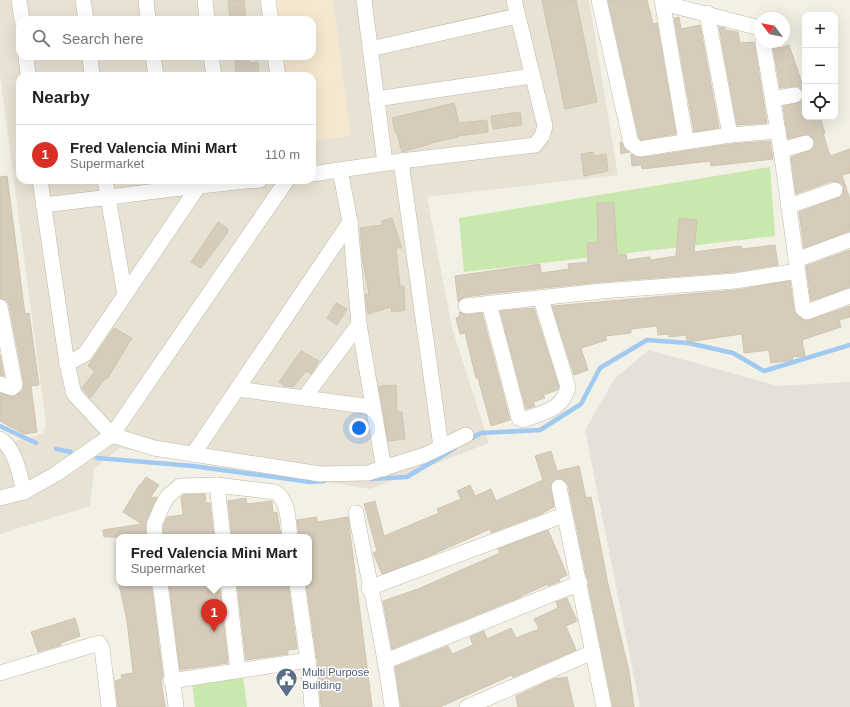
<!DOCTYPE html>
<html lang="en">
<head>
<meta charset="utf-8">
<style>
  body { margin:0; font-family:Helvetica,sans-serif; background:#f6f6f6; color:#202124 }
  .controls { position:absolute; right:12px; top:12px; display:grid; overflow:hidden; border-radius:8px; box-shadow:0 4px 16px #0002 }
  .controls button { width:36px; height:36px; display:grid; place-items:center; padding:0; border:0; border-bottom:1px solid #e0e0e0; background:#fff; color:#202124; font:20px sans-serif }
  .compass { position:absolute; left:754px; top:12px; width:36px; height:36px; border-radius:50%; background:#fff; box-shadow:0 4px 16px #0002; rotate:302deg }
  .you { position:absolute; left:359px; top:428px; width:14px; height:14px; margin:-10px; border:3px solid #fff; border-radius:50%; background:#1a73e8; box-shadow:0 0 0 6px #1a73e833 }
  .badge { display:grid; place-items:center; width:26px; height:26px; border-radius:50%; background:#d93025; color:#fff; font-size:13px; font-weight:700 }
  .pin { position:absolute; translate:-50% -33px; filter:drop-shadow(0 1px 2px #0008) }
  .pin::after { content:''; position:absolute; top:21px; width:14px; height:12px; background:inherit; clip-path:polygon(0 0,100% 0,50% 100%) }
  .popup { position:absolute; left:116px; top:534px; width:196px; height:52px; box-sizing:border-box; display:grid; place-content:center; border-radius:8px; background:#fff; filter:drop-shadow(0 1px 3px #0005); font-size:13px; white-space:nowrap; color:#757577 }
  .popup b { font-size:15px; color:#202124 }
  .popup::after { content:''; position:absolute; left:50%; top:100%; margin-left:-8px; border:8px solid transparent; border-top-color:#fff }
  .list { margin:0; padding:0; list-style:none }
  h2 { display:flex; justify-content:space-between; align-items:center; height:52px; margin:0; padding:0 16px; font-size:17px }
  h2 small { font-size:13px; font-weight:400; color:#757577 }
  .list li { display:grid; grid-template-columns:26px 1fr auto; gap:12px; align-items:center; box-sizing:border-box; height:60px; padding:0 16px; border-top:1px solid #e0e0e0 }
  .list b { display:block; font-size:15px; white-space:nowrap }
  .list p { margin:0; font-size:13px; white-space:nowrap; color:#757577 }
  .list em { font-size:13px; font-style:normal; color:#757577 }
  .icon { flex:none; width:22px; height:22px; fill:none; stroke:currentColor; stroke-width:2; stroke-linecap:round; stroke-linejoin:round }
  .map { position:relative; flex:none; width:850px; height:707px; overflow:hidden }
  .search { position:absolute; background:#fff; box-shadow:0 4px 16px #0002; left:16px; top:16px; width:300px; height:44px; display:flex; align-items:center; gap:10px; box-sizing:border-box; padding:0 14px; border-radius:12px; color:#757577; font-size:15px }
  .panel { position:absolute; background:#fff; box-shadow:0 4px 16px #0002; left:16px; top:72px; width:300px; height:112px; border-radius:12px }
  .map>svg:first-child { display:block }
  .residential { fill:#e7e2d3; fill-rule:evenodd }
  .commercial { fill:#f5e8d0 }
  .industrial { fill:#e5e1da }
  .green { fill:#c9e8ad }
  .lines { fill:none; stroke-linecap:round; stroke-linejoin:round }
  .stream { stroke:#a0caf1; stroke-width:4.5 }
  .building { fill:#d5ccbb; stroke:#cfc5ae }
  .minor-casing { stroke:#beb8a8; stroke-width:16 }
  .minor { stroke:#fff; stroke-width:15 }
  .labels { text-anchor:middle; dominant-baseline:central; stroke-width:3; stroke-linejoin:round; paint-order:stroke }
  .service-label { font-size:11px; fill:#4e5e75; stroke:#fff; text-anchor:start }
</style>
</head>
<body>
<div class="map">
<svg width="850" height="707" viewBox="0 0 850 707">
  <rect width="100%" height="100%" fill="#f3f0e5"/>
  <path class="residential" d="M0,0H589L618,175L427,197L452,328L489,443L370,489L120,448L94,469L90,506L0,534V435L15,441L43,434L46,424L0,75ZM20,20H312V56H20ZM20,76H312V180H20Z"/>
  <path class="commercial" d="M275,0H333L351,136L312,141V76H285L283,56H312V20H278Z"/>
  <path class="industrial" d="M649,350L777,386L850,382V707H640L585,430L615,378Z"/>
  <g class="green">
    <path d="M770,167L775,236L464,272L459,218Z"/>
    <path d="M243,675L247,707H195L192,683Z"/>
  </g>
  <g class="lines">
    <g class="stream">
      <path d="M0,426L36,443"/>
      <path d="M468,440L481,433L540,430L581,404L600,368L647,340L688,343L733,353L764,371L850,345"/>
      <path d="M56,449L71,452"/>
      <path d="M97,458L193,466L310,482L325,481"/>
      <path d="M371,479L407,477L455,448"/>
    </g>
  </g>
  <g class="building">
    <path d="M228,0H244L246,20H230Z"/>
    <path d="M542,0H576L597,102L565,109Z"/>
    <path d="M608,0H647L653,24L657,23L676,134L641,140L639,138Z"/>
    <path d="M679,17L681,29L700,25L719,128L694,132L674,18Z"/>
    <path d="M719,27L725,28V30L738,32L740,43L754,42L767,123L737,125Z"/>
    <path d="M772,42H778L780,48L789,45L802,83L805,82V117H820L825,133H823L830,156L850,149V173L842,175L850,200V231L804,248L799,212L838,198L842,196L844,187L841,183L832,181L796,194L791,157L812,150L815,141L808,134L788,139L783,106L800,102L804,94L798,86L780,88Z"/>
    <path d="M235,56H249V63L258,62L259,76H236Z"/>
    <path d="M454,103L459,123L487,120L488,132L458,136V137L430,143V144L402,152L396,131L395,132L392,118Z"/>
    <path d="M520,112L522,125L493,129L491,116Z"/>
    <path d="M770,141L773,159L711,166L710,161L642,169L641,165L632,166L631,154L640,158L731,144Z"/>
    <path d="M620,142H621L629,152L621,154Z"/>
    <path d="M593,152L594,156L606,154L608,171L584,176L581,154Z"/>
    <path d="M7,176L25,314L29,313L39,385L31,386L37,432L24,434L0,421V393L14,397L22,391L24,384L9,305L7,301L0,298V177Z"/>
    <path d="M597,203H614L617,255L626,254L627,260L650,257V260L676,256L679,218L697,220L694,252L741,246L742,249L775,245L778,265L734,272L601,282L487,294L465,297L458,302L455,276L540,264L541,273L569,269L568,264L588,262L587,243L598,242Z"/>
    <path d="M392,218L402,248H396L400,286H404L405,310L392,312L391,307L368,314L365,295L369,294L363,262L360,228L382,225V221Z"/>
    <path d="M218,222L228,229V232L201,268L191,262Z"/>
    <path d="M850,250V287L811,301L806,266Z"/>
    <path d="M790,281L794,311L802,319L810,320L850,306V317L839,320L841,327L802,340L805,356L792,357L793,360L771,363L769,350L744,353L742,334L687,342L686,335L669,337V334L658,335L657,326L631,329V333L605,336L607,340L581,348L588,370L574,375L552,306L736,290Z"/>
    <path d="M336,303L347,309L337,325L327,318Z"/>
    <path d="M534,308L559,387L557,390L543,395L545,398L533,402L535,406L526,409L500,311Z"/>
    <path d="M459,312L467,315L482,313L510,420L491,426L478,378H476L465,333L460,334L456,318L460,316Z"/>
    <path d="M114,328L132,338L107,379L106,378L90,398L82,388L95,371L88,366Z"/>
    <path d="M301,351L319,361L311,374L306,371L293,387L285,386L279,382Z"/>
    <path d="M0,355L4,376L0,375Z"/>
    <path d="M396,385L397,412H402L405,439L388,441L379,386Z"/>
    <path d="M551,451L557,471L579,466L586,498L591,497L608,584L629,671L634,707H613L568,485L562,479L557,478L551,484L554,507L541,514L491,533L490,529L427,557L382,574L373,553L377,551L364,504L375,501L384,536L439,513L437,509L461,499L457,491L470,485L475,496L491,489L496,501L543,480L535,456Z"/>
    <path d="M146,477L159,485L150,498L157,497L146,522V537H104L103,530L142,524L123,512L140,484L141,485Z"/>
    <path d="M205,494L206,503H210L214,537H164L163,526L167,517L183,515L181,497L183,495Z"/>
    <path d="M246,498L247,504L272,501L273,513L277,512L281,537H232L228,501Z"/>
    <path d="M317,517V522L348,517L372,707H321L317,659L306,583H309V537H299L297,520Z"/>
    <path d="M548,530L567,575L559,579L560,581L548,586V584L521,596V597L392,649L383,601L418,589L500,553L498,549Z"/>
    <path d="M125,583H151L163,677L161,680L165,707H118L115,681L122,679L121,675L133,673L127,620L119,584Z"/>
    <path d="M169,583H219L228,663L180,670Z"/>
    <path d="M237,583H288L297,649L288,650V654L246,660Z"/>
    <path d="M567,598L577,621L566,626L576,650L513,677L512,675L440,707H401L395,667L448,646L452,654L473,645L470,637L484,631L487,639L511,628L516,638L539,629L534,619L558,608L556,602Z"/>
    <path d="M75,618L80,636L61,643V645L38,652L31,632Z"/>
    <path d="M567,677L574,707H518L516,696L553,679Z"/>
  </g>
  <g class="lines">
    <defs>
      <g id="minor">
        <path d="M19,0L22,20"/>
        <path d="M83,0L86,20"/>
        <path d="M146,0L148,20"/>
        <path d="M205,0L207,20"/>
        <path d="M268,0L271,20"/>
        <path d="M364,0L385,163"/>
        <path d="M599,0L631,143L639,149L730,135L778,131"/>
        <path d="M662,0L686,141"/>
        <path d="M663,3L760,28"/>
        <path d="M707,13L730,135"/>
        <path d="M763,42L781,150L803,309L807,312L850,296"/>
        <path d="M370,49L517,16"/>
        <path d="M26,56L28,76"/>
        <path d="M90,56L92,76"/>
        <path d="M153,56L156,76"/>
        <path d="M211,56L214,76"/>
        <path d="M275,56L278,76"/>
        <path d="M376,99L532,76"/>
        <path d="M772,99L795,95"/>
        <path d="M781,150L806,143"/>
        <path d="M401,161L441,447"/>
        <path d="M340,170L350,222L359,324L384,469"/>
        <path d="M312,174L401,161L535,145L542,136L545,126L514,0"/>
        <path d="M40,180L67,364L74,394L112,435L154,448L320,474L368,473L425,455L466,435"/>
        <path d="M105,180L125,295"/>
        <path d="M43,205C115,197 188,186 260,180"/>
        <path d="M789,206L835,190"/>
        <path d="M796,260L850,240"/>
        <path d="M489,303L519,418L523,420C543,412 562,411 568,387L541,299"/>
        <path d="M466,306L602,291L735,281L798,271"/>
        <path d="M0,307L15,385L12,388L0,384"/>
        <path d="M67,364L85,354L198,187"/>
        <path d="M237,389L372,407"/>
        <path d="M304,398L359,324"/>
        <path d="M0,439C15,447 20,476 24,492"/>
        <path d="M194,453L350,222"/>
        <path d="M217,485L223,537"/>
        <path d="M559,487L604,707"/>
        <path d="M0,498L24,492L56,474L112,435L287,180"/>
        <path d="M356,513C368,578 384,642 392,707"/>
        <path d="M155,537L154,525L162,506L168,496L180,486L217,485L275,492C289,500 288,522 290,537"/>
        <path d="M160,583L176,707"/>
        <path d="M228,583L238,671"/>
        <path d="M297,583L308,660L312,707"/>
        <path d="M369,588L564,515"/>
        <path d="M386,661L580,583"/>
        <path d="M0,673L99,643L102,648L109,707"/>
        <path d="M171,681L308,660"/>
        <path d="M467,707L593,652"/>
      </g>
    </defs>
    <use href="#minor" class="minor-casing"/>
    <use href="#minor" class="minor"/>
  </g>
  <defs>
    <symbol id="civic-pin" viewBox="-11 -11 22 30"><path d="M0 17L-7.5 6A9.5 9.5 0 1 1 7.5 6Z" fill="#5c6f8a" stroke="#fff"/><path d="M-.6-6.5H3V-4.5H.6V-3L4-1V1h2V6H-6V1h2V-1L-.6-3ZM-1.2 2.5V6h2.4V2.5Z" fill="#fff"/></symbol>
  </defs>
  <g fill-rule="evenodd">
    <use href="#civic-pin" x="274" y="666" width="25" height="34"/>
  </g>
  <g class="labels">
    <g class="service-label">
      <text x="302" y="672">Multi Purpose<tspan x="302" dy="13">Building</tspan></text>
    </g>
  </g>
</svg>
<div class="controls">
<button>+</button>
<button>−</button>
<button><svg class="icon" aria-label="locate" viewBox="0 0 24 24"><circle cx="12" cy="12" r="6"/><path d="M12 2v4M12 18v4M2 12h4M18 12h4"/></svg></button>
</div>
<svg class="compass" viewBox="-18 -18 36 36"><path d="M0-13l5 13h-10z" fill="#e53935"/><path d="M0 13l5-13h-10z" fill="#757577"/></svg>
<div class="you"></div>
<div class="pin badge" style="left:214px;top:632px">1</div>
<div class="popup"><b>Fred Valencia Mini Mart</b>Supermarket</div>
<div class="search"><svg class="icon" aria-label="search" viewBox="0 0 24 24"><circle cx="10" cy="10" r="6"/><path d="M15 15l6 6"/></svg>Search here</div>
<section class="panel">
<h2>Nearby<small></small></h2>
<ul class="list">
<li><span class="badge">1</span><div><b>Fred Valencia Mini Mart</b><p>Supermarket</p></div><em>110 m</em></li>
</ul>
</section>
</div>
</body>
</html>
